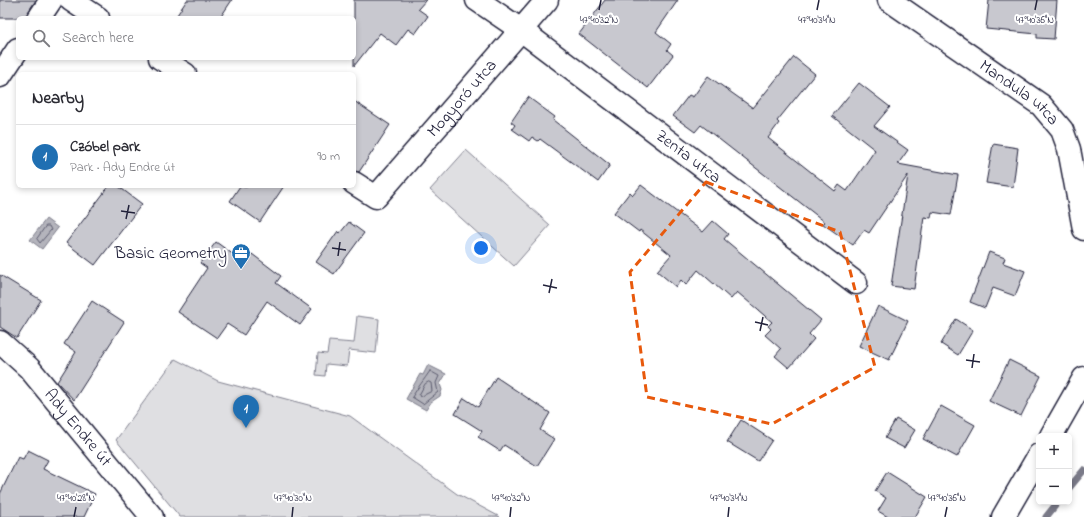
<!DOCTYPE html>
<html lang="en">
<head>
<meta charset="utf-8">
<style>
  body { margin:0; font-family:"Indie Flower",sans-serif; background:#f7f7f7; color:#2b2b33 }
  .controls { position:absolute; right:12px; bottom:12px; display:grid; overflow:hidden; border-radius:6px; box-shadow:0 2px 6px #0003 }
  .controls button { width:36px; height:36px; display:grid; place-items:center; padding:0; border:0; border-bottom:1px solid #e1e1e2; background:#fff; color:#2b2b33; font:20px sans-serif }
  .you { position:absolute; left:481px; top:248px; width:14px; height:14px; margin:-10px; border:3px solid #fff; border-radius:50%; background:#1a73e8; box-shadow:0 0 0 6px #1a73e833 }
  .badge { display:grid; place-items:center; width:26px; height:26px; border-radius:50%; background:#1f6fb2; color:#fff; font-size:13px; font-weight:700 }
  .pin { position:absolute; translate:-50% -33px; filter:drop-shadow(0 1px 2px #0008) }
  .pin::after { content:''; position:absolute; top:21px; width:14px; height:12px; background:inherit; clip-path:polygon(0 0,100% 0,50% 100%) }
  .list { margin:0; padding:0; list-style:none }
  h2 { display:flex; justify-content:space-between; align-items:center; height:52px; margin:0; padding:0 16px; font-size:17px }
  h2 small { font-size:13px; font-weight:400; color:#7c7c81 }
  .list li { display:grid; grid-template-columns:26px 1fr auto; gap:12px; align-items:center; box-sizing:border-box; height:64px; padding:0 16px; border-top:1px solid #e1e1e2 }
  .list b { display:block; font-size:15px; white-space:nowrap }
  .list p { margin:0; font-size:13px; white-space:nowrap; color:#7c7c81 }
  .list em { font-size:13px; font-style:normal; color:#7c7c81 }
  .icon { flex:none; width:22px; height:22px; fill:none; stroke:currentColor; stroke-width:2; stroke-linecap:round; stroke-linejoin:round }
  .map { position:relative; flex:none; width:1084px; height:517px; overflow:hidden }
  .search { position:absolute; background:#fff; box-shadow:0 2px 6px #0003; left:16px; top:16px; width:340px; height:44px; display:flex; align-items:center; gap:10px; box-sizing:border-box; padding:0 14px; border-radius:6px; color:#7c7c81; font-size:15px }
  .panel { position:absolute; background:#fff; box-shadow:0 2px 6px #0003; left:16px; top:72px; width:340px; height:116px; border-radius:6px }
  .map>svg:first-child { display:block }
  .green { fill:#dfdfe2; stroke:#80808e }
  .water { fill:#b4b4bc; stroke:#7a7a88 }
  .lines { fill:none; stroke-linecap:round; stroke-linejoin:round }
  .shore { stroke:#5c5c6f; stroke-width:1 }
  .stream { stroke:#7a7a88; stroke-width:7 }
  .building { fill:#c8c8cf; stroke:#22223b }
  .minor-casing { stroke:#22223b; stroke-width:25 }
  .minor { stroke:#fff; stroke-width:22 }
  .marked { fill:none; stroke:#e8590c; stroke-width:3; stroke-dasharray:8 5; stroke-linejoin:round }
  .ticks { fill:none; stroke:#22223b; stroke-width:1.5 }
  .labels { text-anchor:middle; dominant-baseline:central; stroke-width:4; stroke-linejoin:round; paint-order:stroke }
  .street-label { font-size:17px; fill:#22223b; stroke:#fff }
  .poi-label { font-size:17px; fill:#22223b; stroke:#fff; text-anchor:end }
  .ticks-label { font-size:10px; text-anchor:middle; fill:#22223b; stroke:#fff; stroke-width:4; stroke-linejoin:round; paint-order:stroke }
</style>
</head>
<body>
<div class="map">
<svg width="1084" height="517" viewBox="0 0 1084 517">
  <rect width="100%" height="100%" fill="#fff"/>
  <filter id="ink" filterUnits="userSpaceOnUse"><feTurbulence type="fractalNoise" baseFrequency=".025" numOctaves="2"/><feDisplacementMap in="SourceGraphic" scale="8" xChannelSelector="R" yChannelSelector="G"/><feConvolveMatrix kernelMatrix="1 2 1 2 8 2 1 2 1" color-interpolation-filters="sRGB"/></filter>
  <g filter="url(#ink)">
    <g class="green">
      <path d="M466,150L550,225L514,266L430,190Z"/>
      <path d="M357,316L379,319L376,353L349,350L347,366L326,364L325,376L316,375L318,353L327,354L329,341L354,343Z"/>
      <path d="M175,359L218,381L350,416L457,494L500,517H180L116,440Z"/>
    </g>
    <g class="water">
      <path d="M46,219L58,228L42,249L30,240Z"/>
      <path d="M428,365L446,374L440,384L442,390L440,396L431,402L426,410L406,399L420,374L423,375Z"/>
    </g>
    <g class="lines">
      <g class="shore">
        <path d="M46,226H49L51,230L40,243L37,239Z"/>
        <path d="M430,371L439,376L436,383L438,392L423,404L412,397C418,387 424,380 430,371Z"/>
        <path d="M429,382L431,383L432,391L420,397L419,395L425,384Z"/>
      </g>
      <g class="stream">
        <path d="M1069,488L1084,470"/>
        <path d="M1046,517L1058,502"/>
      </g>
    </g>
    <g class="building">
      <path d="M0,0H36L24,18H0Z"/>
      <path d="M187,0H232L220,18H175Z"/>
      <path d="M354,0H426L418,9L428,16L415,34L408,29L396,45L380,33L354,66Z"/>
      <path d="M605,0H678L656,32L671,44L667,50L673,55L648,88L579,34Z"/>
      <path d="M989,0H1057L1054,39L1037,38V34L986,29Z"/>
      <path d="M794,57L815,74L777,121L779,123L768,138L835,191L839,185L847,191L875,150L832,116L859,83L890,107L874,126L908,150L898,164L958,175L951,215L932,212L931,218L924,217L914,289L891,286L908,175L869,233L864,230L853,245L823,224L825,222L701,125L695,132L673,116L689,95L693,97L708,76L753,108Z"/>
      <path d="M528,97L555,117L553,120L610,165L598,182L540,139L538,141L532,137L529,141L512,129L515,125L511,122Z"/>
      <path d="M354,101L390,125L359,172L354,171Z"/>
      <path d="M993,144L1018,148L1013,187L986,183Z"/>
      <path d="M641,185L703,232L713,221L728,234L724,239L821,320L809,334L814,339L789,368L775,356L781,349L765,335L771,329L768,326L772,322L737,292L731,299L698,270L686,285L681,280L676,287L657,271L671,255L640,230L639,232L614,213L630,192L633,195Z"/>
      <path d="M109,186H118L142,204L95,265L66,243Z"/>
      <path d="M240,186H284L260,222L230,201Z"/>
      <path d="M349,222L364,233L334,274L316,262L338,231L340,233Z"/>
      <path d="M216,242L245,263L252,254L281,276L276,283L312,309L300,325L267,301L244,335L227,324L217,338L178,312L207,268L200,263Z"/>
      <path d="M989,252L1005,258L1003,263L1025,271L1015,296L993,288L985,308L970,302Z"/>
      <path d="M0,275L41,300L17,338L0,327Z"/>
      <path d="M92,301L124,322L74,400L57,382L76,352L64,344Z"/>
      <path d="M878,306L908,321L889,360L859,346Z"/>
      <path d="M956,319L973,330L958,355L941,344Z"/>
      <path d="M1009,360L1041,376L1021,416L989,401Z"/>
      <path d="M496,377L550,413L540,430L554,439L537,466L504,445L500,451L478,437L482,431L455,414L464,398L478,407Z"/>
      <path d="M941,406L975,425L957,457L923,439Z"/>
      <path d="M896,419L915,430L904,448L885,438Z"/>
      <path d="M741,420L772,440L758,461L727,442Z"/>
      <path d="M28,450L48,460L43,469L95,494L84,517H0V494L18,457L23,459Z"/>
      <path d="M887,472L927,497L915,517H888L878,511L886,498L875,491Z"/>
    </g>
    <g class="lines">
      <defs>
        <g id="minor">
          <path d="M71,0L98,18"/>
          <path id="s1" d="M477,0L521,30L856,283"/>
          <path id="s2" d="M889,0L1041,105L1062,130L1069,149L1084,229"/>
          <path d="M39,18L51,0"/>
          <path d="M160,58L185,74"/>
          <path d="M0,76L18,49"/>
          <path id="s3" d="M354,183L376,197L547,0"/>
          <path id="s4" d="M0,342L29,368L152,517"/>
          <path d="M1051,436L1084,378"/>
          <path d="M1003,517L1039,455"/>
        </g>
      </defs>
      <use href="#minor" class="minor-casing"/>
      <use href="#minor" class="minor"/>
    </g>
  </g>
  <path class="marked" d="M706,182L840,232L875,367L772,424L647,397L630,272Z"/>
  <path class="ticks" d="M599,10L601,0M817,10L819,0M1035,10L1037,0M121,211L135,213M126,219L129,205M332,248L346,250M338,256L340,242M543,285L557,288M549,293L552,279M755,322L768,325M760,331L763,317M966,360L980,362M972,368L974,354M74,517L76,507M292,517L293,507M510,517L511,507M728,517L729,507M945,517L947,507"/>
  <defs>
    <symbol id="office-pin" viewBox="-11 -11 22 30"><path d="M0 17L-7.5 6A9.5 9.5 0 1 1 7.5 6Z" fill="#1f6fb2" stroke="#fff"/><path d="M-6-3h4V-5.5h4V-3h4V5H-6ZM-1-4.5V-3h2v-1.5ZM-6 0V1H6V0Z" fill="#fff"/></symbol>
  </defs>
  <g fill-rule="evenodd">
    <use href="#office-pin" x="230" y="242" width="22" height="30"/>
  </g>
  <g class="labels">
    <g class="street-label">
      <text stroke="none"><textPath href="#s2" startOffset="160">Mandula utca</textPath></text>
      <text stroke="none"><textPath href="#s3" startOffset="157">Mogyoró utca</textPath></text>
      <text stroke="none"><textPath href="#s1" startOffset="263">Zenta utca</textPath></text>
      <text stroke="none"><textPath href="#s4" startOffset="116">Ady Endre út</textPath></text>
    </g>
    <g class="poi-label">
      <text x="227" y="253">Basic Geometry</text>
    </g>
  </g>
  <g class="ticks-label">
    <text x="599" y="23">47°40'32"N</text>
    <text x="817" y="23">47°40'34"N</text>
    <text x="1035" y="23">47°40'36"N</text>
    <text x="76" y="501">47°40'28"N</text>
    <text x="293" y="501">47°40'30"N</text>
    <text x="511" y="501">47°40'32"N</text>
    <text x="729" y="501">47°40'34"N</text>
    <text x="947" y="501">47°40'36"N</text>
  </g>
</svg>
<div class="controls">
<button>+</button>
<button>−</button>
</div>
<div class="you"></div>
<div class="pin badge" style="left:246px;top:428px">1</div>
<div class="search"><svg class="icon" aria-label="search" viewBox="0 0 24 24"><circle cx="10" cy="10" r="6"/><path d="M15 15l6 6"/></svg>Search here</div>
<section class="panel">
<h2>Nearby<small></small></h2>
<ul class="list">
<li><span class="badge">1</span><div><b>Czóbel park</b><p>Park · Ady Endre út</p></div><em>90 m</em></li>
</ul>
</section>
</div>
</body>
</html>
